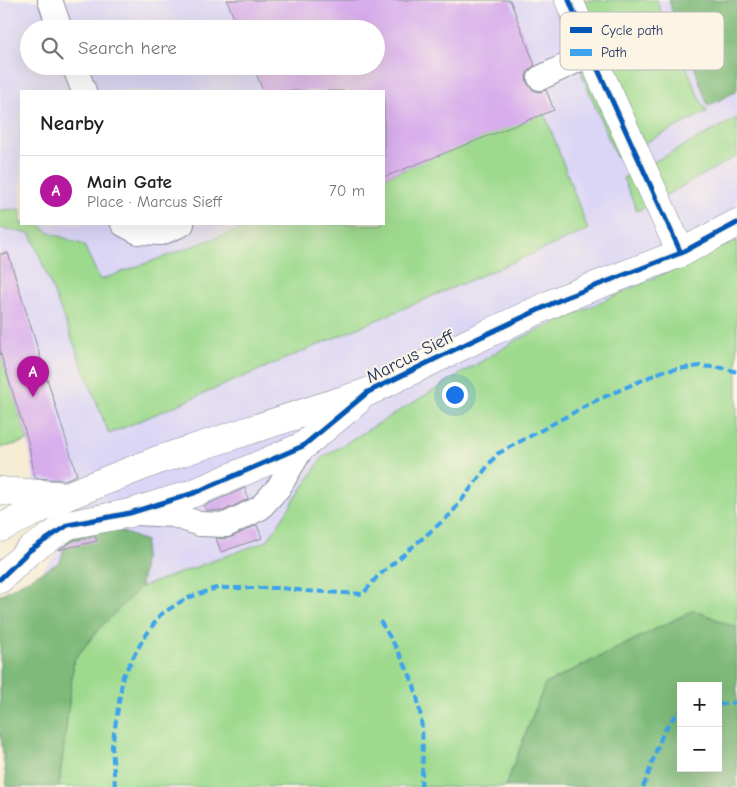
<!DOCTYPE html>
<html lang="en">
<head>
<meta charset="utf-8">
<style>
  body { margin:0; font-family:"Comic Neue",sans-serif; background:#f6f6f6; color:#202124 }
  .controls { position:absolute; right:15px; bottom:15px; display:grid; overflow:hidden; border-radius:0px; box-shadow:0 5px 20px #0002 }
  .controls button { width:45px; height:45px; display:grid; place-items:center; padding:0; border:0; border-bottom:1px solid #e0e0e0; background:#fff; color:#202124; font:25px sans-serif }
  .you { position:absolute; left:454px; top:394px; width:18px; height:18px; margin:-12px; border:4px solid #fff; border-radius:50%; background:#1a73e8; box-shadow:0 0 0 8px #1a73e833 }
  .badge { display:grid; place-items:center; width:32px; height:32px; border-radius:50%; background:#b5179e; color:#fff; font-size:16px; font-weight:700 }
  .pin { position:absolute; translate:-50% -41px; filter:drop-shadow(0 1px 2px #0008) }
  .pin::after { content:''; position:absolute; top:26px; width:18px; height:15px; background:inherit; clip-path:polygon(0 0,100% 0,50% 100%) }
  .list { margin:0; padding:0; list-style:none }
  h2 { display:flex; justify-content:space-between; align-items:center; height:65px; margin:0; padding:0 20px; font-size:21px }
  h2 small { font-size:16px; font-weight:400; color:#757577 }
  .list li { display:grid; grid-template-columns:32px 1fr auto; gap:15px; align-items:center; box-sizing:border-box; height:70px; padding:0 20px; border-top:1px solid #e0e0e0 }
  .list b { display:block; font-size:19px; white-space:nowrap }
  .list p { margin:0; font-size:16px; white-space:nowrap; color:#757577 }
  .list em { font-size:16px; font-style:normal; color:#757577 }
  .icon { flex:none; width:28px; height:28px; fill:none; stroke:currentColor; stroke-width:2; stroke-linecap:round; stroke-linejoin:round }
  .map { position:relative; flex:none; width:737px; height:787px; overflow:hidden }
  .search { position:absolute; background:#fff; box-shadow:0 5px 20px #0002; left:20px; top:20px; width:365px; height:55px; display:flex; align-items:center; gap:12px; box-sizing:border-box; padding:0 18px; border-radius:28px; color:#757577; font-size:19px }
  .panel { position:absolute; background:#fff; box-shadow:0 5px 20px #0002; left:20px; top:90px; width:365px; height:135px; border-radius:0px }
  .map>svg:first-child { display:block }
  .built { fill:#dcd6f6; fill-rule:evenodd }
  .green { fill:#9eda8e; stroke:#5c8476 }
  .forest { fill:#7eba79; stroke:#4c746c; fill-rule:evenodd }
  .building { fill:#d8adec }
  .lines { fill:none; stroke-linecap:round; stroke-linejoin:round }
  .service-casing { stroke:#888e98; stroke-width:26 }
  .minor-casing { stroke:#888e98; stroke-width:29 }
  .tertiary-casing { stroke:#888e98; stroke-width:29 }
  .primary-casing { stroke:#888e98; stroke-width:29 }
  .service { stroke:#fff; stroke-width:24 }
  .minor { stroke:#fff; stroke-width:28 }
  .tertiary { stroke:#fff; stroke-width:28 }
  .primary { stroke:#fff; stroke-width:28 }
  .quiet { stroke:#3da3ed; stroke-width:4; stroke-dasharray:8 4; stroke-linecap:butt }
  .cycleway-casing { stroke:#fcf5e5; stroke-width:8 }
  .cycleway { stroke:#0057b8; stroke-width:5 }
  .labels { text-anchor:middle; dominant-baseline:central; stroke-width:4; stroke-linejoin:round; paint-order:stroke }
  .street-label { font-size:18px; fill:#1b2f5e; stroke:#fcf5e5 }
  .key { fill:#fcf5e5; stroke:#b8babc; stroke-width:1 }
  .key-label { font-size:14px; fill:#1b2f5e }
</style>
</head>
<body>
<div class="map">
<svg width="737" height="787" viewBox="0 0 737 787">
  <rect width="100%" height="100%" fill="#fcf5e5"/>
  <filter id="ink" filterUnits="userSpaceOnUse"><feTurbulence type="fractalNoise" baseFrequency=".02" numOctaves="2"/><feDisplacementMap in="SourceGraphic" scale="10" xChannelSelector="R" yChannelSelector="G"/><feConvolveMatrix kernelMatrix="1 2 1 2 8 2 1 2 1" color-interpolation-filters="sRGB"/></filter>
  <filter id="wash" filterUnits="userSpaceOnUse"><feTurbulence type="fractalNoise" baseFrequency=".0096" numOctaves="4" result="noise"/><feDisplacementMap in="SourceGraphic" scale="20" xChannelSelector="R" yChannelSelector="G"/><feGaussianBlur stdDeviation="1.12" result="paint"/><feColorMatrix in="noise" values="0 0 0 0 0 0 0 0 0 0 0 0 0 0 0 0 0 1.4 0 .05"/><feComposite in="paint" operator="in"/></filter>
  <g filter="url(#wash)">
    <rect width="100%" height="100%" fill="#f4ecd3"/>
    <path class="built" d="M0,0H737V787H43L16,601L59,551L40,508L28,441L0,352ZM29,29H376V66H29ZM21,91H384V224H21ZM681,686H718V768H681Z"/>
    <g class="green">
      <path d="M552,0H657L663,20L682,55L696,91L707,112L616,157Z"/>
      <path d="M542,106L588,230L109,434L31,234L0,228V210L21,209V224H39L48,232L84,245L100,280L254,224H384V177L405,169Z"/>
      <path d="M737,118V156L637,211L623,178Z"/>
      <path d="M737,240V628L694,610L545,684L505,787H59L74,660L98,630L141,587L267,541L323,457L515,341Z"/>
      <path d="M0,352L28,441L0,448Z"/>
    </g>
    <g class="forest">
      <path d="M669,0H737V91L708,106L688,49L674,18Z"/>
      <path d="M104,525L146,541L141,587L98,630L74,660L59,787H7L0,729V595L60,562L67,537Z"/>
      <path d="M694,610L737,628V787H505L545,684ZM681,686H718V768H681Z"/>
    </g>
    <g id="blocks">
      <g class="building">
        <path d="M227,0H510L535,65L528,71L526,76L527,83L533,90L539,92L546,90L554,110L384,177V91H263L253,66H376V29H238Z"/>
        <path d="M8,253L77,475L65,480L35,478L28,441L0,352V254Z"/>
        <path d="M245,488L248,499L223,511L206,510L204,506Z"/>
        <path d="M257,525L262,538L221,552L216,538L225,539L232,537Z"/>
        <path d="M95,536L97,541L58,550L74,540Z"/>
      </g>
    </g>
  </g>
  <g filter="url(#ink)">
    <use href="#blocks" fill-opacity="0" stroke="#888e98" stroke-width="1"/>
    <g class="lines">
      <defs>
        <g id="service">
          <path d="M50,0L60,29"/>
          <path d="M74,66L84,91"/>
          <path d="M540,78L591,54"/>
          <path d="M123,224L138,232L161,233L182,224"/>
          <path d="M136,513L173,515L200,524L226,525L260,508L279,487L303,446"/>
        </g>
        <path id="minor" d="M569,0L591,54L681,253"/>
        <g id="tertiary">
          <path d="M0,528L67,496L158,460L368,392L470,342L564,298L681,253L737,223"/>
          <path d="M0,579L29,551L68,525L130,513L194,493L303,446L356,402"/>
        </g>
        <path id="primary" d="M0,491L67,496"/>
      </defs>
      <use href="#service" class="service-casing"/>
      <use href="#minor" class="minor-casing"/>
      <use href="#tertiary" class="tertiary-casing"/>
      <use href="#primary" class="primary-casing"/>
      <use href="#service" class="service"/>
      <use href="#minor" class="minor"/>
      <use href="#tertiary" class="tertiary"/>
      <use href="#primary" class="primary"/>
      <g class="quiet">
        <path d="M380,621C393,642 406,663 414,686C424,718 424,754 421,787"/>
        <path d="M718,705L737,702"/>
        <path d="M115,787L112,746L123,676L142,641L160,615L185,599L216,588H281L306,591L363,594L377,577L451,514L497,454L595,401L663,371L700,366L723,368L737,372"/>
        <path d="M643,787C654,764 659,726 681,711"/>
      </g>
      <defs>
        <g id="cycleway">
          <path d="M569,0L591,54L681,253"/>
          <path d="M0,579L29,551L68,525L130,513L194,493L303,446L368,392L470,342L564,298L681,253L737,223"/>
        </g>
      </defs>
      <use href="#cycleway" class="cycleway-casing"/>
      <use href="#cycleway" class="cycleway"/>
    </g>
  </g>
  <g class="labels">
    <g class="street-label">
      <text transform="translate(410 357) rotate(-27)">Marcus Sieff</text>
    </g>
  </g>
  <rect x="560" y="12" width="164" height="58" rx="8" class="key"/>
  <rect x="570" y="27" width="22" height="6" fill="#0057b8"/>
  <rect x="570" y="49" width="22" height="7" fill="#3da3ed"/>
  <g class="key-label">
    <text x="601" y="35">Cycle path</text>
    <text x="601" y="57">Path</text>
  </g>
</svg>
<div class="controls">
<button>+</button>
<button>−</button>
</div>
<div class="you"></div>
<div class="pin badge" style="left:33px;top:397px">A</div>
<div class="search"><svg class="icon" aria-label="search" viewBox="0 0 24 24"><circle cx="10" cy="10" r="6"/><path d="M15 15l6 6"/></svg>Search here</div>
<section class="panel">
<h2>Nearby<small></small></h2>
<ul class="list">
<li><span class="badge">A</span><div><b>Main Gate</b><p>Place · Marcus Sieff</p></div><em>70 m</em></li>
</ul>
</section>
</div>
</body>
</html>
